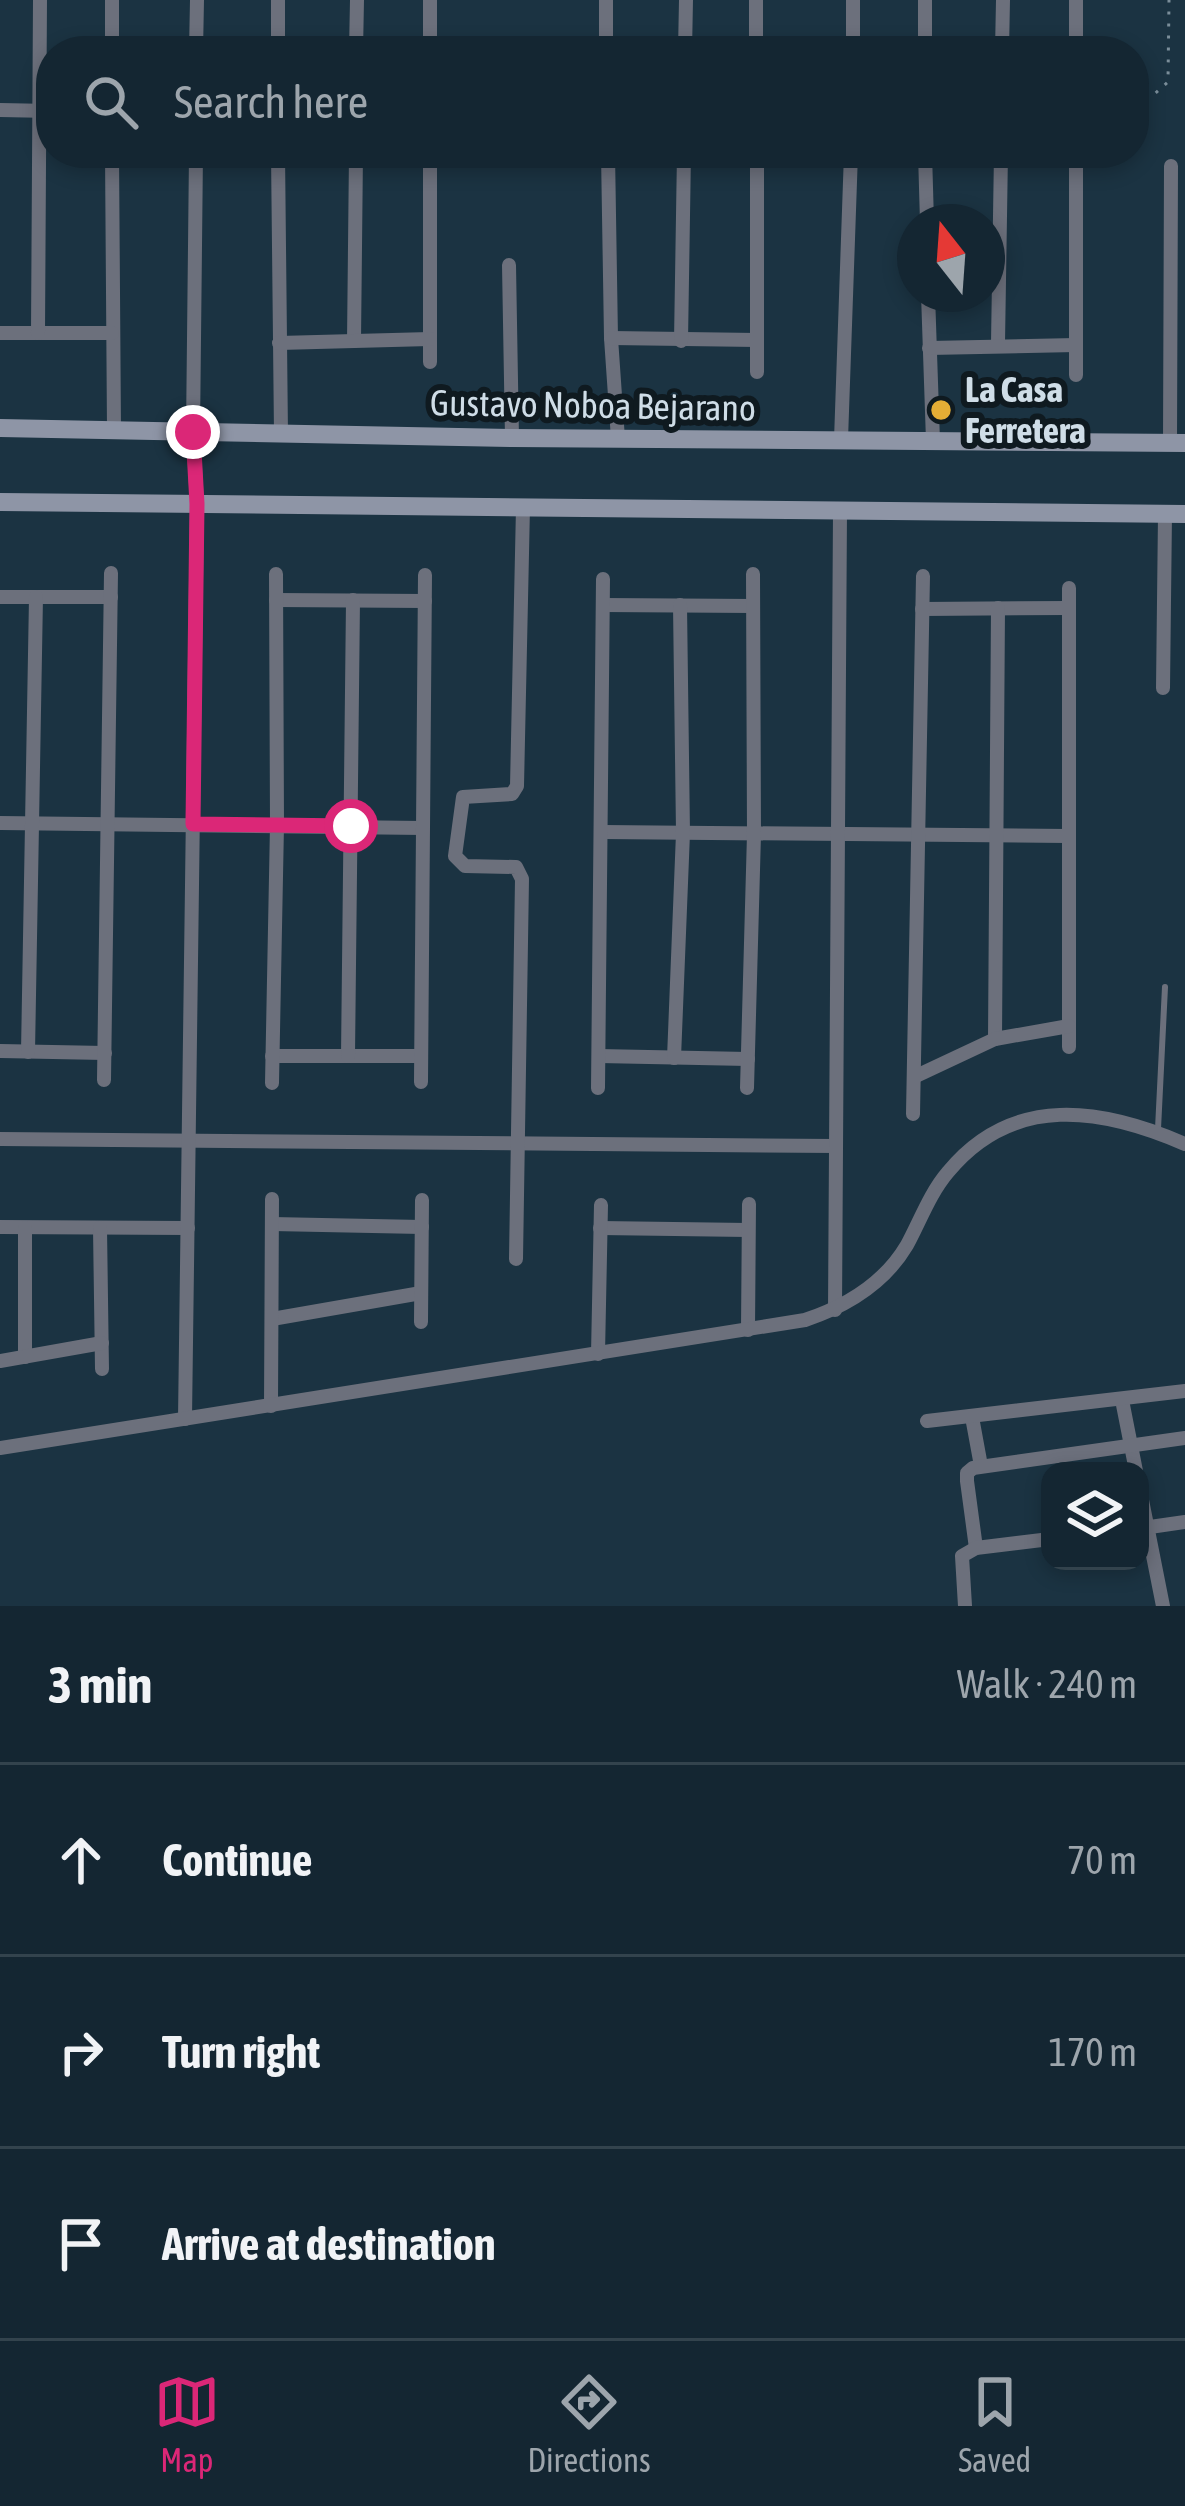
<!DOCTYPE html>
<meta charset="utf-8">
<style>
body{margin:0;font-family:"Asap Condensed",sans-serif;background:#1d2e3a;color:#f1f3f6}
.controls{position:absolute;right:36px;bottom:36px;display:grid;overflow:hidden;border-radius:24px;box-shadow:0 6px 18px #0003}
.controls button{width:108px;height:108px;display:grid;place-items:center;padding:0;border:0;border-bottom:3px solid #33434d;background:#142632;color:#f1f3f6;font:60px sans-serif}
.compass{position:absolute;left:897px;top:204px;width:108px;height:108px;border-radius:50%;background:#142632;box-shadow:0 6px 18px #0003;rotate:343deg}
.stop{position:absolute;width:36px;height:36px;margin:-27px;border:9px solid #db2777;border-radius:50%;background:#fff}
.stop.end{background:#db2777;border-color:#fff;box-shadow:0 3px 12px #0008}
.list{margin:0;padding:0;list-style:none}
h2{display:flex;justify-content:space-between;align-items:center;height:156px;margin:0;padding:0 48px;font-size:51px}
h2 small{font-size:39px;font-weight:400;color:#9da5ac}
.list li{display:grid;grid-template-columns:78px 1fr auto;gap:36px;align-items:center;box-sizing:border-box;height:192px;padding:0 48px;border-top:3px solid #33434d}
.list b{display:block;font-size:45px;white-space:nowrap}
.list em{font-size:39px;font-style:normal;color:#9da5ac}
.icon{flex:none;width:66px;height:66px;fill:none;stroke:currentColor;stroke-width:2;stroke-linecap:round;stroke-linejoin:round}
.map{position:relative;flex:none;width:1185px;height:1606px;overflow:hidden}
.search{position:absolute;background:#142632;box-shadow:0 6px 18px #0003;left:36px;right:36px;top:36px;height:132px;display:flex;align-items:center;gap:30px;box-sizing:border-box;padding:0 42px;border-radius:48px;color:#9da5ac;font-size:45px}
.sheet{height:732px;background:#142632}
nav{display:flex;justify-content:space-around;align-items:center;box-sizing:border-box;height:168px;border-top:3px solid #33434d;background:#142632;font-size:33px;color:#9da5ac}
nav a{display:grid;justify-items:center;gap:6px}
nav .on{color:#db2777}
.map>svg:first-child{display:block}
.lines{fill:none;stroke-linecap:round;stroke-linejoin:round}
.path{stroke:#7b8e9a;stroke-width:3;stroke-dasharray:3 9;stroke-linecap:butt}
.lane{stroke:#6c707c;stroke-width:6}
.street{stroke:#6c707c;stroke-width:14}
.secondary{stroke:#8e95a6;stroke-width:18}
.route{stroke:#db2777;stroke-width:15}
.poi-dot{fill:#e4ad35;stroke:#0f1a20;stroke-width:4.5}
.labels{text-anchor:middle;stroke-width:12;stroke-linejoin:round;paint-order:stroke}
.poi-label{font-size:36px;font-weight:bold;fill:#cfdde7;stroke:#0f1a20;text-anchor:start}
.street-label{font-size:36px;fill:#cfdde7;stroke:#0f1a20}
</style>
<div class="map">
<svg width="1185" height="1606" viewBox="0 0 1185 1606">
<rect width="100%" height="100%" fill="#1b3342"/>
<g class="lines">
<polyline class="path" points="1134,102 1151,97 1168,82 1169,0"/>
<polyline class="lane" points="1158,1129 1165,987"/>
<g class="street">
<polyline points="278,0 278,51"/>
<polyline points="430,0 430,51"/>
<polyline points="606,0 606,51"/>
<polyline points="756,0 756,51"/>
<polyline points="925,0 925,51"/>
<polyline points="112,51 112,0"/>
<polyline points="196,51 197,0"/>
<polyline points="356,51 357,0"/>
<polyline points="685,51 686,0"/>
<polyline points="853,51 853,0"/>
<polyline points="1002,51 1003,0"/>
<polyline points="1076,51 1076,0"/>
<polyline points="0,110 51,111"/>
<polyline points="112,153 114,430"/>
<polyline points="278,153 281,434"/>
<polyline points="430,153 430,362"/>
<polyline points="608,153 611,338 618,439"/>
<polyline points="925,153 927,222"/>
<polyline points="509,265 512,438"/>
<polyline points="928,294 933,441"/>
<polyline points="0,333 112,333"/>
<polyline points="38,333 40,0"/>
<polyline points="611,338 757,340"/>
<polyline points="354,341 356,153"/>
<polyline points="681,341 684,153"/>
<polyline points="279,343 430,339"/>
<polyline points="998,343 1001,153"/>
<polyline points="929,348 1076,345"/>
<polyline points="757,372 757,153"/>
<polyline points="1076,375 1076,153"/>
<polyline points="841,440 851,153"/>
<polyline points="1170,442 1171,166"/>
<polyline points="0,597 111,597"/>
<polyline points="276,600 425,601"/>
<polyline points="603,605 753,606"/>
<polyline points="922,609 1069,608"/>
<polyline points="1163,688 1165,514"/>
<polyline points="0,823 423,828"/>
<polyline points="603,832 1067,836"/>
<polyline points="995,1039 998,608"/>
<polyline points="1069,1047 1069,588"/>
<polyline points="0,1051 105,1053"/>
<polyline points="28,1052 36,597"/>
<polyline points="272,1056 421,1056"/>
<polyline points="348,1056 353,600"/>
<polyline points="599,1056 748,1059"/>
<polyline points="674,1058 683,833 680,605"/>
<polyline points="914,1077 995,1039 1069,1026"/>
<polyline points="104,1080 111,573"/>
<polyline points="421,1082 425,575"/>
<polyline points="272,1083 277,825 276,574"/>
<polyline points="598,1088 603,579"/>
<polyline points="747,1088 754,834 753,574"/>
<polyline points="913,1114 923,576"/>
<polyline points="0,1139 836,1146"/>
<polyline points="272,1224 422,1227"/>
<polyline points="0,1227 188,1228"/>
<polyline points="100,1228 102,1369"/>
<polyline points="600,1228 748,1230"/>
<polyline points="516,1259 522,879 516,867 465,866 455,856 463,797 512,794 517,786 523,507"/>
<polyline points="835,1310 840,511"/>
<polyline points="272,1319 421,1293"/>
<polyline points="421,1322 422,1200"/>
<polyline points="748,1330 749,1204"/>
<polyline points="598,1354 601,1205"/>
<polyline points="25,1357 25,1228"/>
<polyline points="0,1361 102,1343"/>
<polyline points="1122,1400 1136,1471"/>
<polyline points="271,1406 272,1199"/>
<polyline points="972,1417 981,1466"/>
<polyline points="185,1419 197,504 193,432 196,153"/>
<polyline points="927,1421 1185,1391"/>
<path d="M0 1448 805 1320C847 1306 884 1284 907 1245 920 1221 930 1193 948 1172 1013 1093 1102 1108 1185 1144"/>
<polyline points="1140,1490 1163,1606"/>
<polyline points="1143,1528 1185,1522"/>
<polyline points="976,1548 967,1481 967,1473 973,1468 1185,1438"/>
<polyline points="965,1606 962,1556 976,1548 1050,1539"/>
</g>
<g class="secondary">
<polyline points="0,428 512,438 1185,443"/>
<polyline points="0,502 1185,514"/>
</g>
</g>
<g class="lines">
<polyline class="route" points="193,432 197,504 193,824 351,826"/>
</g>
<circle class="poi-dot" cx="941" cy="410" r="12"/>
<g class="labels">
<g class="poi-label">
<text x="965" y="402">La Casa<tspan x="965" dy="41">Ferretera</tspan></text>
</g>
<g class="street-label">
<text transform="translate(593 405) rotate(1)" y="13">Gustavo Noboa Bejarano</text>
</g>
</g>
</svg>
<div class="controls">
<button><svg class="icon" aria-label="layers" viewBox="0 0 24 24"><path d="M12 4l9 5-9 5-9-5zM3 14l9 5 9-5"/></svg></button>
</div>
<svg class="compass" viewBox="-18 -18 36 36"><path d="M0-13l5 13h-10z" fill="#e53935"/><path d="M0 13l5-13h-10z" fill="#9da5ac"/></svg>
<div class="stop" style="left:351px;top:826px"></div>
<div class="stop end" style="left:193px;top:432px"></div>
<div class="search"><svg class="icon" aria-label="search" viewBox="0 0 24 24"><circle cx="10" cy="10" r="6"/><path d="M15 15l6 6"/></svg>Search here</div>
</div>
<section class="sheet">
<h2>3 min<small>Walk · 240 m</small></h2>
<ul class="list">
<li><svg class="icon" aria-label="ahead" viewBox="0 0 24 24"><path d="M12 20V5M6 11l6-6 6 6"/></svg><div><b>Continue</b></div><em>70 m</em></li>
<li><svg class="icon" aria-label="right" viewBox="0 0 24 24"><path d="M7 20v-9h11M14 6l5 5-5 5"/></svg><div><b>Turn right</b></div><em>170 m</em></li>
<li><svg class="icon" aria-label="arrive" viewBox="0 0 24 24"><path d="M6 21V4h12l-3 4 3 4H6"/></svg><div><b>Arrive at destination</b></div></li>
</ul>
</section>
<nav>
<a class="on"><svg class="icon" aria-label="map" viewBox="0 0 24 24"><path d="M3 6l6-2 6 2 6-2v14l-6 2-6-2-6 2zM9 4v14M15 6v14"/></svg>Map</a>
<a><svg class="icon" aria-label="directions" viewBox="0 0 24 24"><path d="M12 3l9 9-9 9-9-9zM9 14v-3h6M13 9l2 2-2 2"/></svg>Directions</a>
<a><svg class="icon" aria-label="saved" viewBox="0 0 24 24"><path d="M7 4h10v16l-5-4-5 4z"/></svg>Saved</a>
</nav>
